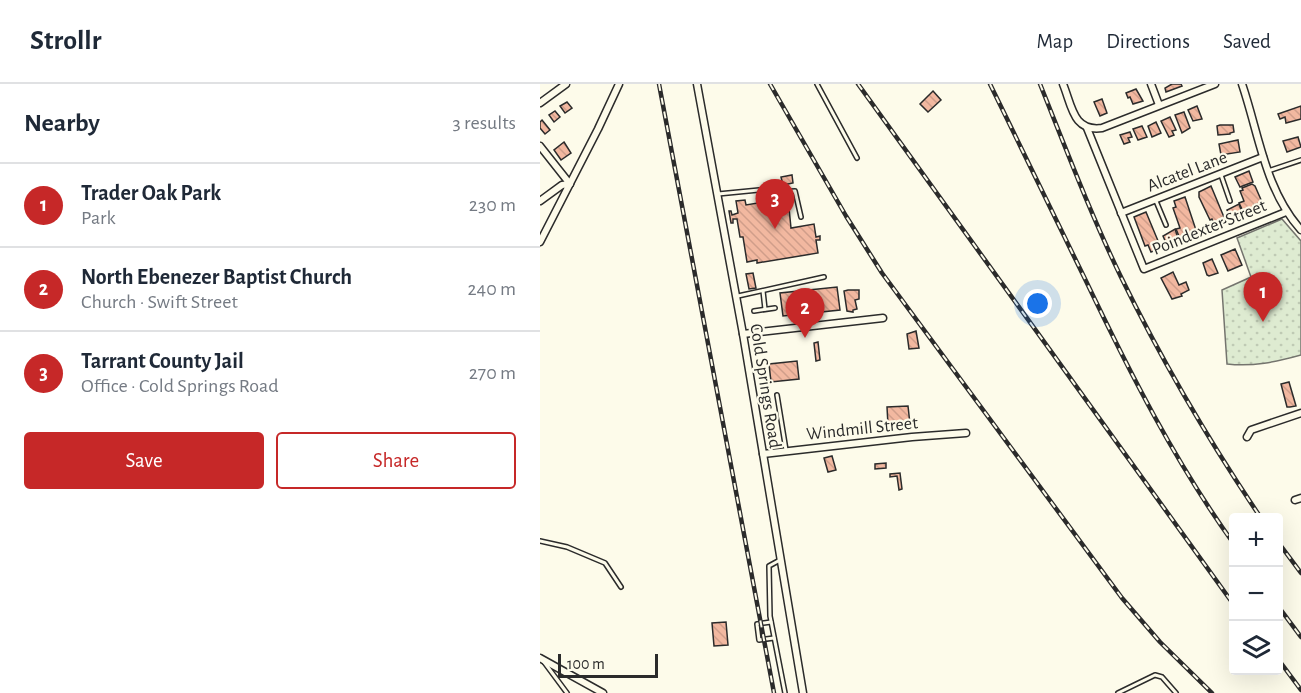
<!DOCTYPE html>
<meta charset="utf-8">
<style>
body{margin:0;font-family:"Alegreya Sans",sans-serif;background:#f2f2f3;color:#1f2937}
.controls{position:absolute;right:18px;bottom:18px;display:grid;overflow:hidden;border-radius:6px;box-shadow:0 6px 24px #0002}
.controls button{width:54px;height:54px;display:grid;place-items:center;padding:0;border:0;border-bottom:2px solid #e0e1e3;background:#fff;color:#1f2937;font:30px sans-serif}
.scale{position:absolute;left:18px;bottom:15px;width:100px;box-sizing:border-box;padding-left:6px;border:3px solid #2b2b2b;border-top:0;font-size:16px;line-height:21px;white-space:nowrap;color:#2b2b2b;-webkit-text-stroke:4px #fdfbea;paint-order:stroke}
.you{position:absolute;left:498px;top:220px;width:21px;height:21px;margin:-15px;border:4px solid #fff;border-radius:50%;background:#1a73e8;box-shadow:0 0 0 9px #1a73e833}
.badge{display:grid;place-items:center;width:39px;height:39px;border-radius:50%;background:#c62828;color:#fff;font-size:20px;font-weight:700}
.pin{position:absolute;translate:-50% -50px;filter:drop-shadow(0 2px 3px #0008)}
.pin::after{content:'';position:absolute;top:32px;width:21px;height:18px;background:inherit;clip-path:polygon(0 0,100% 0,50% 100%)}
.list{margin:0;padding:0;list-style:none}
h2{display:flex;justify-content:space-between;align-items:center;height:78px;margin:0;padding:0 24px;font-size:26px}
h2 small{font-size:20px;font-weight:400;color:#747a83}
.list li{display:grid;grid-template-columns:39px 1fr auto;gap:18px;align-items:center;box-sizing:border-box;height:84px;padding:0 24px;border-top:2px solid #e0e1e3}
.list b{display:block;font-size:22px;white-space:nowrap}
.list p{margin:0;font-size:20px;white-space:nowrap;color:#747a83}
.list em{font-size:20px;font-style:normal;color:#747a83}
.actions{display:flex;gap:12px;padding:18px 24px}
.actions a{flex:1;padding:14px 0;border:2px solid #c62828;border-radius:6px;text-align:center;font-size:21px;color:#c62828}
.actions .main{background:#c62828;color:#fff}
.icon{flex:none;width:33px;height:33px;fill:none;stroke:currentColor;stroke-width:2;stroke-linecap:round;stroke-linejoin:round}
.map{position:relative;flex:none;width:761px;height:609px;overflow:hidden}
header{display:flex;align-items:center;gap:36px;box-sizing:border-box;height:84px;padding:0 30px;background:#fff;border-bottom:2px solid #e0e1e3}
header strong{font-size:28px}
nav{display:flex;gap:33px;margin-inline-start:auto;font-size:21px}
main{display:flex}
aside{flex:1;background:#fff}
.map>svg:first-child{display:block}
.park{fill:url(#park-dots);stroke:#74746e;stroke-width:1.5}
.building{fill:url(#building-back-hatch);stroke:#2b2b2b;stroke-width:1.5}
.lines{fill:none;stroke-linecap:round;stroke-linejoin:round}
.service-casing{stroke:#2b2b2b;stroke-width:6}
.minor-casing{stroke:#2b2b2b;stroke-width:9}
.service{stroke:#fdfbea;stroke-width:3}
.minor{stroke:#fdfbea;stroke-width:6}
.rail-casing{stroke:#2b2b2b;stroke-width:4.5}
.rail{stroke:#fdfbea;stroke-width:2;stroke-dasharray:7;stroke-linecap:butt}
.labels{text-anchor:middle;stroke-width:4.5;stroke-linejoin:round;paint-order:stroke}
.street-label{font-size:18px;fill:#2b2b2b;stroke:#fdfbea}
</style>
<header>
<strong>Strollr</strong>
<nav><a>Map</a><a>Directions</a><a>Saved</a></nav>
</header>
<main>
<aside>
<h2>Nearby<small>3 results</small></h2>
<ul class="list">
<li><span class="badge">1</span><div><b>Trader Oak Park</b><p>Park</p></div><em>230 m</em></li>
<li><span class="badge">2</span><div><b>North Ebenezer Baptist Church</b><p>Church · Swift Street</p></div><em>240 m</em></li>
<li><span class="badge">3</span><div><b>Tarrant County Jail</b><p>Office · Cold Springs Road</p></div><em>270 m</em></li>
</ul>
<div class="actions"><a class="main">Save</a><a>Share</a></div>
</aside>
<div class="map">
<svg width="761" height="609" viewBox="0 0 761 609">
<defs>
<pattern id="park-dots" width="8" height="8" patternUnits="userSpaceOnUse" patternTransform="scale(1.5)"><rect width="8" height="8" fill="#deebd1"/><path d="M2 2h.1M6 6h.1" fill="none" stroke="#bfcab4" stroke-width="1.8" stroke-linecap="round"/></pattern>
<pattern id="building-back-hatch" width="6" height="6" patternUnits="userSpaceOnUse" patternTransform="scale(1.5)"><rect width="6" height="6" fill="#f2b8a0"/><path d="M-1 5l2 2M0 0l6 6M5-1l2 2" fill="none" stroke="#d09e8a"/></pattern>
</defs>
<rect width="100%" height="100%" fill="#fdfbea"/>
<path class="park" d="M742 135 761 157V271C736 278 713 283 687 280L682 206 711 193 697 154Z"/>
<g class="building">
<polygon points="632,0 641,0 642,2 626,8 625,4"/>
<polygon points="596,5 603,17 593,20 590,13 588,14 586,9"/>
<polygon points="393,7 401,16 388,28 380,20"/>
<polygon points="562,15 567,29 560,32 554,18"/>
<polygon points="27,18 32,24 25,29 20,22"/>
<polygon points="657,22 662,35 653,37 648,26"/>
<polygon points="761,22 761,35 746,39 745,33 740,35 738,30"/>
<polygon points="15,27 20,33 14,38 9,31"/>
<polygon points="644,28 650,44 642,49 635,31"/>
<polygon points="630,33 636,46 632,47 634,51 629,53 621,37"/>
<polygon points="2,36 10,46 5,50 0,44 0,38"/>
<polygon points="616,38 621,49 612,53 608,42"/>
<polygon points="680,41 693,41 694,48 690,49 690,50 678,51 677,42"/>
<polygon points="602,42 607,53 598,56 593,45"/>
<polygon points="590,48 592,53 588,54 590,58 584,60 580,51"/>
<polygon points="758,53 761,63 747,68 743,57"/>
<polygon points="698,56 700,68 681,71 679,60"/>
<polygon points="24,58 31,69 21,76 14,66"/>
<polygon points="709,87 713,98 700,103 695,93"/>
<polygon points="252,91 253,99 243,101 241,93"/>
<polygon points="712,100 715,102 722,118 714,121 716,126 705,131 699,119 704,117 700,107 703,106 702,104"/>
<polygon points="671,102 686,138 675,142 672,135 670,136 659,113 659,108"/>
<polygon points="645,113 657,149 641,157 636,145 640,144 633,124 636,123 634,117"/>
<polygon points="248,114 251,144 274,140 276,153 280,152 280,156 276,156 278,169 217,179 217,176 207,178 203,153 200,153 197,135 193,135 193,139 191,139 189,127 191,127 192,131 198,129 196,117 205,116 206,121"/>
<polygon points="699,120 703,131 692,136 687,126"/>
<polygon points="606,128 621,164 611,168 608,161 605,162 594,133"/>
<polygon points="635,145 639,157 627,161 623,152"/>
<polygon points="695,165 702,181 688,187 681,171"/>
<polygon points="672,175 678,189 669,192 667,191 663,179"/>
<polygon points="633,188 639,201 646,198 649,206 641,210 642,212 632,215 621,194"/>
<polygon points="213,189 216,204 209,205 206,190"/>
<polygon points="297,203 300,226 243,232 240,209"/>
<polygon points="308,206 319,206 319,215 315,216 317,225 313,226 313,228 307,227 304,207"/>
<polygon points="376,247 379,264 369,265 367,250"/>
<polygon points="278,258 280,276 276,277 274,259"/>
<polygon points="257,277 259,295 231,298 229,280"/>
<polygon points="749,298 756,322 750,323 747,323 741,300"/>
<polygon points="368,322 370,340 348,341 347,323"/>
<polygon points="292,372 296,386 288,388 284,374"/>
<polygon points="346,379 346,384 335,385 335,380"/>
<polygon points="360,389 362,405 359,406 357,392 350,393 350,390"/>
<polygon points="186,538 188,561 174,562 172,539"/>
</g>
<g class="lines">
<g class="service-casing">
<g id="service">
<polyline points="277,0 317,74"/>
<polyline points="728,87 761,76"/>
<polyline points="681,91 690,117"/>
<polyline points="178,110 230,105 238,108 255,107 261,133"/>
<polyline points="616,117 626,141"/>
<polyline points="223,207 225,225"/>
<polyline points="198,212 284,193"/>
<polyline points="214,227 235,224"/>
<polyline points="237,311 246,366"/>
<polyline points="0,457 27,463 65,479 81,503"/>
<polyline points="240,476 229,482 230,532 245,609"/>
<polyline points="231,538 217,540 219,556 234,554"/>
<polyline points="4,578 27,609"/>
<polyline points="578,609 615,591 622,593 636,609"/>
</g>
</g>
<g class="minor-casing">
<g id="minor">
<polyline points="157,0 203,250 263,609"/>
<path d="M523 0C532 22 533 48 562 44L675 0"/>
<polyline points="611,0 619,21"/>
<path d="M702 0C719 50 725 106 761 146"/>
<polyline points="0,19 26,0"/>
<polyline points="547,44 604,185 746,128"/>
<polyline points="0,62 30,100 22,101 0,117"/>
<polyline points="581,129 723,73"/>
<polyline points="0,158 58,45 79,0"/>
<polyline points="203,250 343,234"/>
<polyline points="707,353 711,346 761,329"/>
<polyline points="223,370 372,353 426,349"/>
<polyline points="755,416 761,414"/>
<polyline points="0,574 63,609"/>
</g>
</g>
<use href="#service" class="service"/>
<use href="#minor" class="minor"/>
<g class="rail-casing">
<g id="rail">
<polyline points="119,0 234,609"/>
<polyline points="230,0 306,132 342,189 582,514 620,558 672,609"/>
<polyline points="318,0 694,521"/>
<path d="M450 0C482 66 514 131 546 197 589 287 635 378 694 460"/>
<path d="M500 0C526 65 551 131 581 193 622 277 669 357 721 434"/>
<polyline points="738,458 761,489"/>
<polyline points="738,522 761,553"/>
<polyline points="738,575 761,606"/>
</g>
</g>
<use href="#rail" class="rail"/>
</g>
<g class="labels">
<g class="street-label">
<text transform="translate(647 87) rotate(-21)" y="6">Alcatel Lane</text>
<text transform="translate(669 143) rotate(-22)" y="6">Poindexter Street</text>
<text transform="translate(226 302) rotate(81)" y="6">Cold Springs Road</text>
<text transform="translate(322 344) rotate(-6)" y="6">Windmill Street</text>
</g>
</g>
</svg>
<div class="controls">
<button>+</button>
<button>−</button>
<button><svg class="icon" aria-label="layers" viewBox="0 0 24 24"><path d="M12 4l9 5-9 5-9-5zM3 14l9 5 9-5"/></svg></button>
</div>
<div class="scale">100 m</div>
<div class="you"></div>
<div class="pin badge" style="left:723px;top:238px">1</div>
<div class="pin badge" style="left:265px;top:254px">2</div>
<div class="pin badge" style="left:235px;top:145px">3</div>
</div>
</main>
